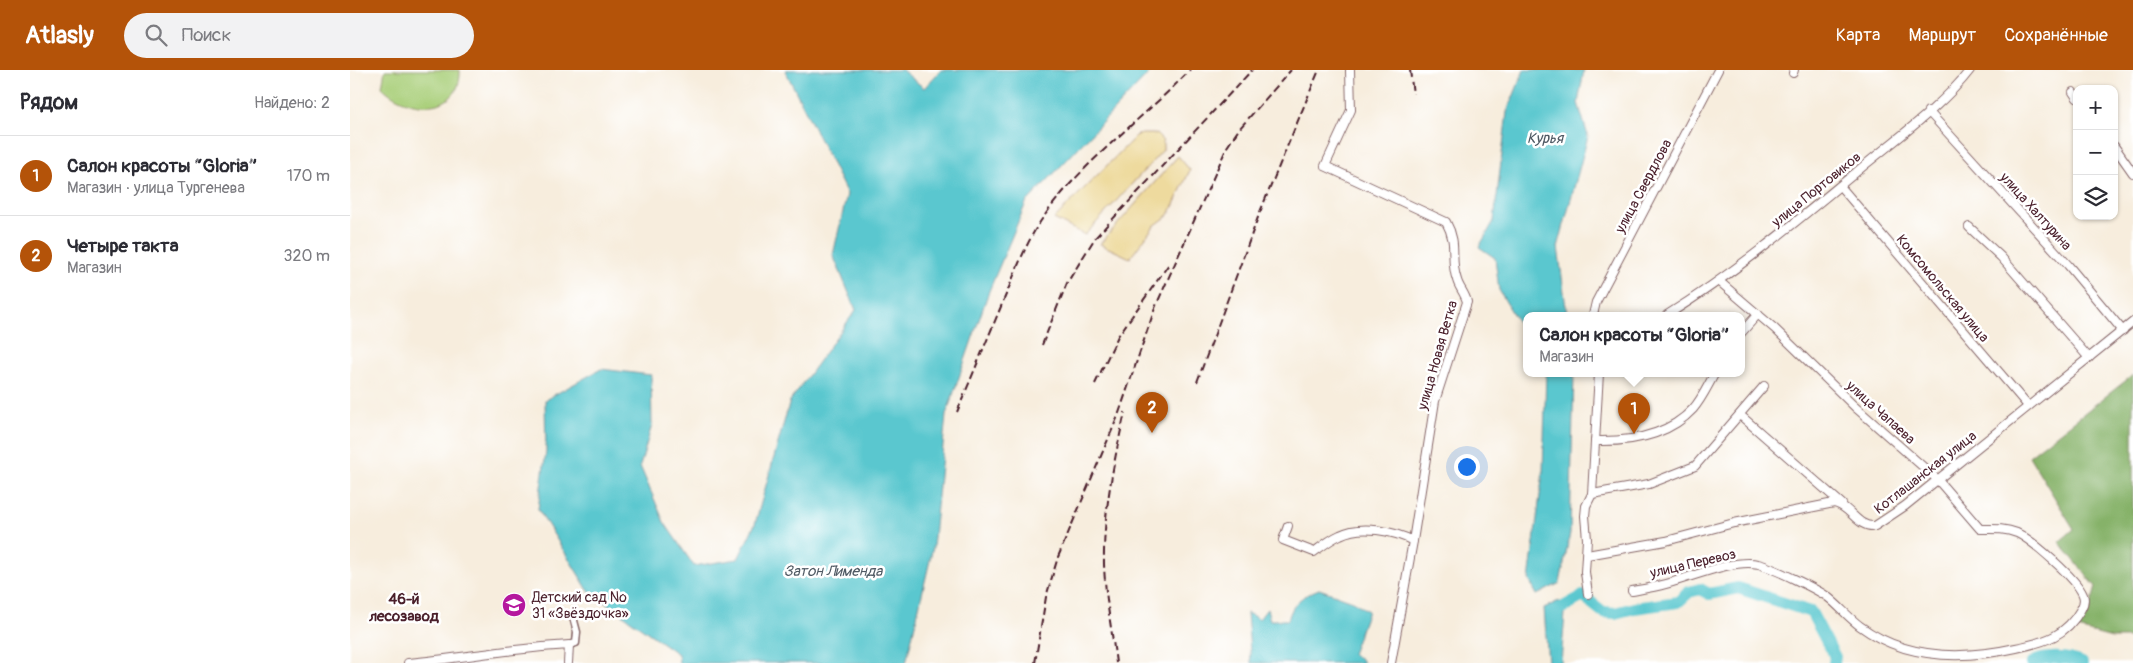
<!DOCTYPE html>
<html lang="ru">
<meta charset="utf-8">
<style>
body{margin:0;font-family:Pangolin,sans-serif;background:#f2f2f3;color:#2b2b33}
.controls{position:absolute;right:15px;top:15px;display:grid;overflow:hidden;border-radius:10px;box-shadow:0 1px 4px #0004}
.controls button{width:45px;height:45px;display:grid;place-items:center;padding:0;border:0;border-bottom:1px solid #e1e1e2;background:#fff;color:#2b2b33;font:25px sans-serif}
.you{position:absolute;left:1116px;top:396px;width:18px;height:18px;margin:-12px;border:4px solid #fff;border-radius:50%;background:#1a73e8;box-shadow:0 0 0 8px #1a73e833}
.badge{display:grid;place-items:center;width:32px;height:32px;border-radius:50%;background:#b45309;color:#fff;font-size:16px;font-weight:700}
.pin{position:absolute;translate:-50% -41px;filter:drop-shadow(0 1px 2px #0008)}
.pin::after{content:'';position:absolute;top:26px;width:18px;height:15px;background:inherit;clip-path:polygon(0 0,100% 0,50% 100%)}
.popup{position:absolute;left:1173px;top:242px;width:222px;height:65px;box-sizing:border-box;display:grid;place-content:center;border-radius:10px;background:#fff;filter:drop-shadow(0 1px 4px #0005);font-size:16px;white-space:nowrap;color:#7c7c81}
.popup b{font-size:19px;color:#2b2b33}
.popup::after{content:'';position:absolute;left:50%;top:100%;margin-left:-10px;border:10px solid transparent;border-top-color:#fff}
.list{margin:0;padding:0;list-style:none}
h2{display:flex;justify-content:space-between;align-items:center;height:65px;margin:0;padding:0 20px;font-size:21px}
h2 small{font-size:16px;font-weight:400;color:#7c7c81}
.list li{display:grid;grid-template-columns:32px 1fr auto;gap:15px;align-items:center;box-sizing:border-box;height:80px;padding:0 20px;border-top:1px solid #e1e1e2}
.list b{display:block;font-size:19px;white-space:nowrap}
.list p{margin:0;font-size:16px;white-space:nowrap;color:#7c7c81}
.list em{font-size:16px;font-style:normal;color:#7c7c81}
.icon{flex:none;width:28px;height:28px;fill:none;stroke:currentColor;stroke-width:2;stroke-linecap:round;stroke-linejoin:round}
.map{position:relative;flex:none;width:1783px;height:593px;overflow:hidden}
header{display:flex;align-items:center;gap:30px;box-sizing:border-box;height:70px;padding:0 25px;background:#b45309;color:#fff}
header strong{font-size:24px}
nav{display:flex;gap:28px;margin-inline-start:auto;font-size:18px}
.search{width:350px;height:45px;background:#f2f2f3;display:flex;align-items:center;gap:12px;box-sizing:border-box;padding:0 18px;border-radius:28px;color:#7c7c81;font-size:19px}
main{display:flex}
aside{flex:1;background:#fff}
.map>svg:first-child{display:block}
.green{fill:#a9cf79;stroke:#7a7752}
.forest{fill:#86b269;stroke:#68684a}
.sand{fill:#eeda9e;stroke:#9c7c64}
.water{fill:#5ac7cf;stroke:#52737d}
.lines{fill:none;stroke-linecap:round;stroke-linejoin:round}
.river{stroke:#5ac7cf;stroke-width:12}
.pedestrian-casing{stroke:#876769;stroke-width:9}
.minor-casing{stroke:#876769;stroke-width:10}
.pedestrian{stroke:#fff;stroke-width:6}
.minor{stroke:#fff;stroke-width:8}
.rail{stroke:#4a1f2b;stroke-width:2;stroke-dasharray:8 4;stroke-linecap:butt}
.labels{text-anchor:middle;stroke-width:5;stroke-linejoin:round;paint-order:stroke}
.street-label{font-size:14px;fill:#4a1f2b;stroke:#fff}
.poi-label{font-size:14px;fill:#4a1f2b;stroke:#fff;text-anchor:start}
.water-label{font-size:15px;font-style:italic;fill:#505a64;stroke:#fff}
.neighbourhood-label{font-size:15px;font-weight:bold;fill:#4a1f2b;stroke:#fff}
</style>
<header>
<strong>Atlasly</strong>
<div class="search"><svg class="icon" aria-label="search" viewBox="0 0 24 24"><circle cx="10" cy="10" r="6"/><path d="M15 15l6 6"/></svg>Поиск</div>
<nav><a>Карта</a><a>Маршрут</a><a>Сохранённые</a></nav>
</header>
<main>
<aside>
<h2>Рядом<small>Найдено: 2</small></h2>
<ul class="list">
<li><span class="badge">1</span><div><b>Салон красоты “Gloria”</b><p>Магазин · улица Тургенева</p></div><em>170 m</em></li>
<li><span class="badge">2</span><div><b>Четыре такта</b><p>Магазин</p></div><em>320 m</em></li>
</ul>
</aside>
<div class="map">
<svg width="1783" height="593" viewBox="0 0 1783 593">
<rect width="100%" height="100%" fill="#fff"/>
<filter id="ink" filterUnits="userSpaceOnUse"><feTurbulence type="fractalNoise" baseFrequency=".02" numOctaves="2"/><feDisplacementMap in="SourceGraphic" scale="10" xChannelSelector="R" yChannelSelector="G"/><feConvolveMatrix kernelMatrix="1 2 1 2 8 2 1 2 1" color-interpolation-filters="sRGB"/></filter>
<filter id="wash" filterUnits="userSpaceOnUse"><feTurbulence type="fractalNoise" baseFrequency=".0096" numOctaves="4" result="noise"/><feDisplacementMap in="SourceGraphic" scale="20" xChannelSelector="R" yChannelSelector="G"/><feGaussianBlur stdDeviation="1.12" result="paint"/><feColorMatrix in="noise" values="0 0 0 0 0 0 0 0 0 0 0 0 0 0 0 0 0 1.4 0 .05"/><feComposite in="paint" operator="in"/></filter>
<g filter="url(#wash)">
<rect width="100%" height="100%" fill="#f7eddd"/>
<path class="green" d="M35 0H110C112 46 56 42 32 17Z"/>
<polygon class="forest" points="1783,305 1783,568 1762,568 1724,558 1740,538 1746,517 1709,472 1724,459 1679,386"/>
<g class="sand">
<polygon points="788,64 806,64 813,71 813,80 735,165 704,149"/>
<polygon points="828,86 840,100 819,145 804,156 780,188 750,174"/>
</g>
<g class="water">
<polygon points="435,0 552,0 574,18 591,0 802,0 676,133 639,221 596,345 583,477 556,593 329,593 328,584 238,520 188,439 196,381 195,330 251,299 301,305 302,355 290,396 314,452 344,496 388,489 405,454 440,331 506,240 483,185 497,124"/>
<polygon points="1174,0 1234,0 1228,33 1238,66 1208,177 1217,245 1176,245 1176,266 1149,220 1145,188 1129,177 1144,151 1157,42"/>
<polygon points="1196,303 1224,303 1220,463 1210,513 1187,525 1179,510 1193,402"/>
<path d="M969 519 1003 531 1018 541 1002 584 1011 589 1013 593H901L897 543 909 549 917 539 920 550H938C943 532 952 526 969 519Z"/>
<polygon points="1209,531 1215,543 1211,593 1198,593 1194,538"/>
</g>
<g class="lines">
<g class="river">
<polyline points="1207,552 1208,540 1233,526 1253,542 1265,543 1284,538 1328,532 1339,522 1350,519 1359,524 1388,518 1461,542 1485,587 1484,593"/>
<path d="M1682 593C1695 585 1719 587 1732 593"/>
</g>
</g>
</g>
<g filter="url(#ink)">
<g class="lines">
<g class="pedestrian-casing">
<polyline id="pedestrian" points="219,575 226,573 227,562 223,547"/>
</g>
<g class="minor-casing">
<g id="minor">
<path d="M1000 0 1001 40 975 96 1096 152C1109 175 1099 188 1107 210 1109 218 1115 223 1117 232L1085 331 1063 471"/>
<polyline points="1443,3 1444,0"/>
<polyline points="1723,22 1727,28"/>
<polyline points="1578,41 1718,195 1773,261"/>
<polyline points="1764,76 1783,103"/>
<polyline points="1490,116 1678,336"/>
<polyline points="1619,157 1651,187 1739,288"/>
<polyline points="1243,245 1246,232 1368,0"/>
<path d="M1317 245C1388 201 1452 147 1516 94 1550 66 1594 34 1620 0"/>
<polyline points="1392,262 1408,244"/>
<polyline points="1390,345 1492,434"/>
<path d="M1245 371C1280 372 1318 366 1343 339 1352 329 1358 315 1365 303"/>
<polyline points="1242,424 1299,414 1345,396 1414,316"/>
<path d="M938 456 933 470 964 482C972 476 981 469 990 465 1011 454 1044 461 1063 471L1041 593"/>
<path d="M1237 485 1316 471 1384 453 1484 433C1501 436 1507 458 1525 456L1555 436 1783 252"/>
<path d="M1282 521C1293 519 1305 517 1316 514 1339 508 1385 488 1408 494 1421 497 1469 520 1479 528 1490 537 1499 548 1510 556 1556 590 1612 590 1666 578 1695 572 1716 566 1731 539 1734 534 1735 530 1733 525 1727 509 1682 470 1667 463 1654 458 1643 459 1630 459L1587 409 1505 337 1425 259 1370 212"/>
<polyline points="1238,524 1235,502 1237,469 1235,446 1236,436 1242,424 1249,303"/>
<path d="M58 593C112 588 165 578 219 575L218 593"/>
</g>
</g>
<use href="#pedestrian" class="pedestrian"/>
<use href="#minor" class="minor"/>
<g class="rail">
<polyline points="1060,0 1063,24"/>
<polyline points="692,275 717,213 745,168 902,0"/>
<polyline points="847,312 910,142 969,0"/>
<polyline points="745,314 768,266 819,194"/>
<path d="M607 342C623 304 639 265 655 227 667 199 677 169 695 145 735 89 793 49 840 0"/>
<polyline points="685,593 696,527 708,487 768,346 805,238 877,77 889,59 941,0"/>
<path d="M766 593C762 560 755 527 754 494 753 443 764 391 775 342"/>
</g>
</g>
</g>
<defs>
<g id="school-disc" transform="scale(1.25)"><circle r="9.5" fill="#b5179e" stroke="#fff"/><path d="M0-5L7-2L0 1L-7-2ZM-4 1L0 2.5L4 1V4Q0 6-4 4Z" fill="#fff"/></g>
</defs>
<g fill-rule="evenodd">
<use href="#school-disc" x="164" y="535"/>
</g>
<g class="labels">
<g class="street-label">
<text transform="translate(1293 116) rotate(-62)" y="5">улица Свердлова</text>
<text transform="translate(1466 119) rotate(-39)" y="5">улица Портовиков</text>
<text transform="translate(1686 141) rotate(48)" y="5">улица Халтурина</text>
<text transform="translate(1593 218) rotate(50)" y="5">Комсомольская улица</text>
<text transform="translate(1087 285) rotate(-74)" y="5">улица Новая Ветка</text>
<text transform="translate(1531 342) rotate(42)" y="5">улица Чапаева</text>
<text transform="translate(1575 402) rotate(-38)" y="5">Котлашанская улица</text>
<text transform="translate(1343 493) rotate(-13)" y="5">улица Перевоз</text>
</g>
<g class="poi-label">
<text x="182" y="532">Детский сад №<tspan x="182" dy="16">31 «Звёздочка»</tspan></text>
</g>
<g class="water-label">
<text x="1195" y="73">Курья</text>
<text x="483" y="506">Затон Лименда</text>
</g>
<g class="neighbourhood-label">
<text x="54" y="534">46-й<tspan x="54" dy="17">лесозавод</tspan></text>
</g>
</g>
</svg>
<div class="controls">
<button>+</button>
<button>−</button>
<button><svg class="icon" aria-label="layers" viewBox="0 0 24 24"><path d="M12 4l9 5-9 5-9-5zM3 14l9 5 9-5"/></svg></button>
</div>
<div class="you"></div>
<div class="pin badge" style="left:1284px;top:364px">1</div>
<div class="popup"><b>Салон красоты “Gloria”</b>Магазин</div>
<div class="pin badge" style="left:802px;top:363px">2</div>
</div>
</main>
